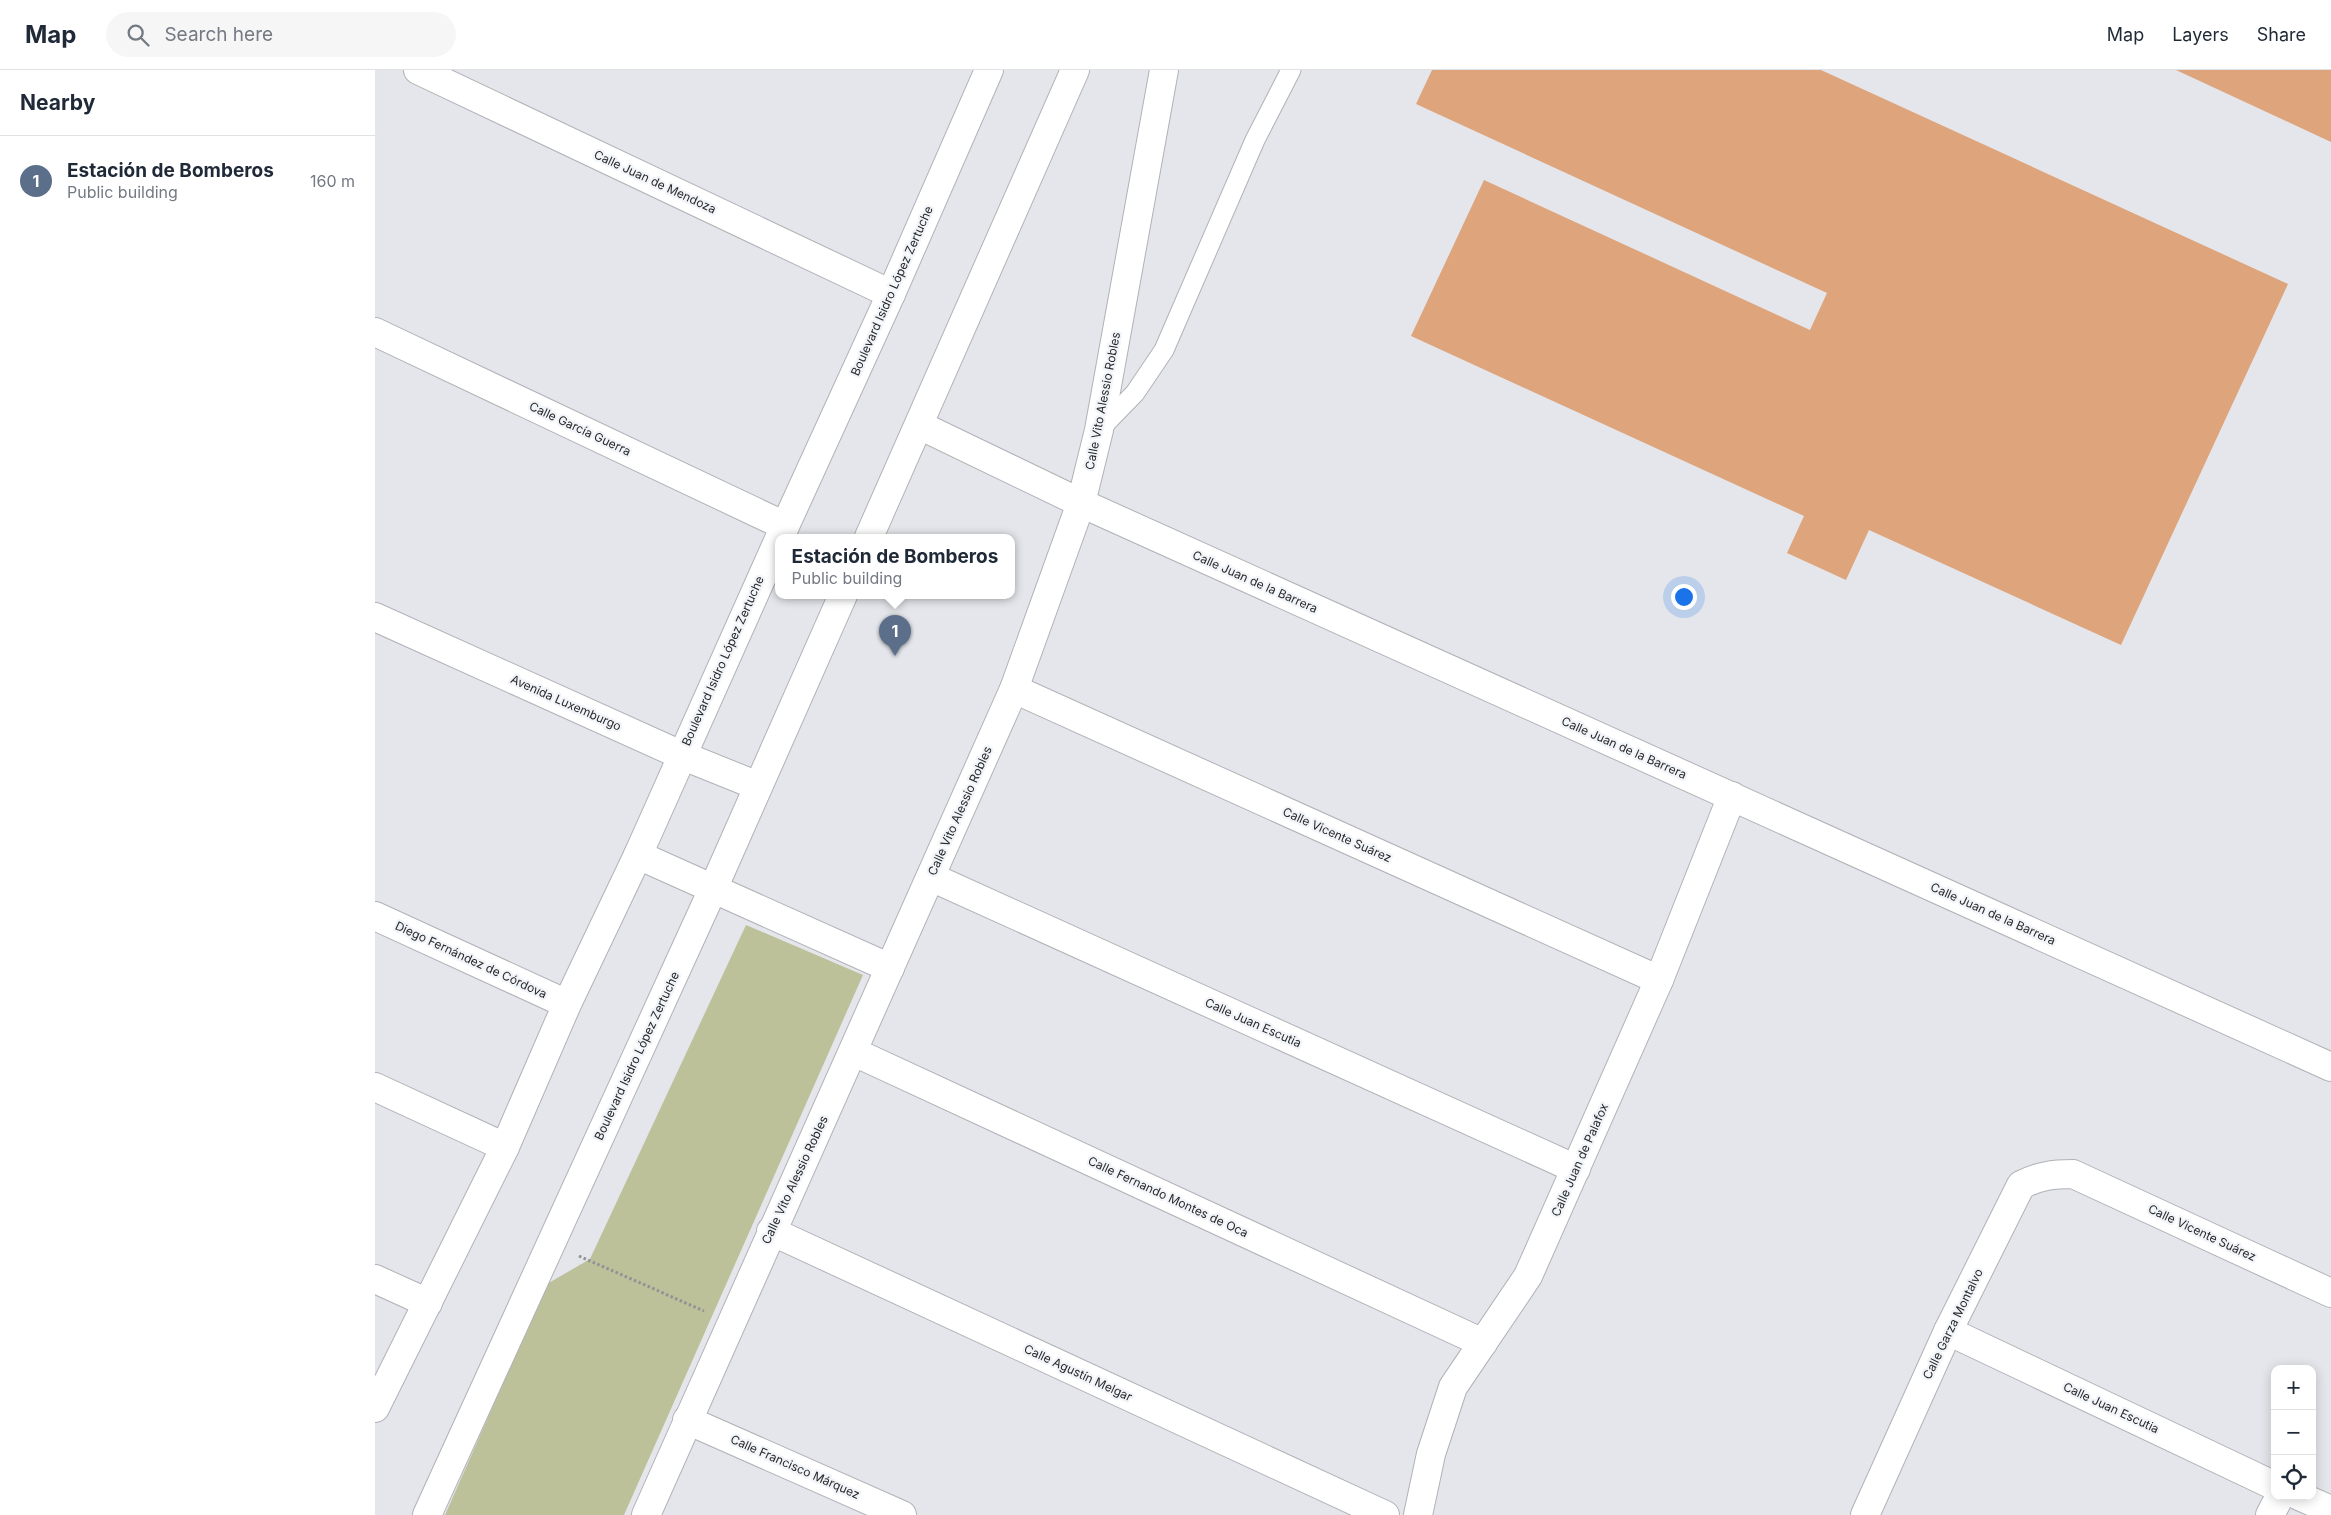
<!DOCTYPE html>
<meta charset="utf-8">
<style>
body{margin:0;font-family:Inter,sans-serif;background:#f6f6f7;color:#1f2937}
.controls{position:absolute;right:15px;bottom:15px;display:grid;overflow:hidden;border-radius:10px;box-shadow:0 2px 12px #0003}
.controls button{width:45px;height:45px;display:grid;place-items:center;padding:0;border:0;border-bottom:1px solid #e0e1e3;background:#fff;color:#1f2937;font:25px sans-serif}
.you{position:absolute;left:1308px;top:526px;width:18px;height:18px;margin:-12px;border:4px solid #fff;border-radius:50%;background:#1a73e8;box-shadow:0 0 0 8px #1a73e833}
.badge{display:grid;place-items:center;width:32px;height:32px;border-radius:50%;background:#428990;color:#fff;font-size:16px;font-weight:700}
.pin{position:absolute;translate:-50% -41px;filter:drop-shadow(0 1px 2px #0008)}
.pin::after{content:'';position:absolute;top:26px;width:18px;height:15px;background:inherit;clip-path:polygon(0 0,100% 0,50% 100%)}
.popup{position:absolute;left:400px;top:464px;width:240px;height:65px;box-sizing:border-box;display:grid;place-content:center;border-radius:10px;background:#fff;filter:drop-shadow(0 1px 4px #0005);font-size:16px;white-space:nowrap;color:#747a83}
.popup b{font-size:19px;color:#1f2937}
.popup::after{content:'';position:absolute;left:50%;top:100%;margin-left:-10px;border:10px solid transparent;border-top-color:#fff}
.list{margin:0;padding:0;list-style:none}
h2{display:flex;justify-content:space-between;align-items:center;height:65px;margin:0;padding:0 20px;font-size:21px}
h2 small{font-size:16px;font-weight:400;color:#747a83}
.list li{display:grid;grid-template-columns:32px 1fr auto;gap:15px;align-items:center;box-sizing:border-box;height:90px;padding:0 20px;border-top:1px solid #e0e1e3}
.list b{display:block;font-size:19px;white-space:nowrap}
.list p{margin:0;font-size:16px;white-space:nowrap;color:#747a83}
.list em{font-size:16px;font-style:normal;color:#747a83}
.icon{flex:none;width:28px;height:28px;fill:none;stroke:currentColor;stroke-width:2;stroke-linecap:round;stroke-linejoin:round}
.map{position:relative;flex:none;width:1956px;height:1445px;overflow:hidden}
header{display:flex;align-items:center;gap:30px;box-sizing:border-box;height:70px;padding:0 25px;background:#fff;border-bottom:1px solid #e0e1e3}
header strong{font-size:24px}
nav{display:flex;gap:28px;margin-inline-start:auto;font-size:18px}
.search{width:350px;height:45px;background:#f6f6f7;display:flex;align-items:center;gap:12px;box-sizing:border-box;padding:0 18px;border-radius:28px;color:#747a83;font-size:19px}
main{display:flex}
aside{flex:1;background:#fff}
.map>svg:first-child{display:block}
.green{fill:#bcc199}
.building{fill:#dea47b}
.lines{fill:none;stroke-linecap:round;stroke-linejoin:round}
.service-casing{stroke:#b0b2b7;stroke-width:21}
.minor-casing{stroke:#b0b2b7;stroke-width:30}
.secondary-casing{stroke:#b0b2b7;stroke-width:30}
.path{stroke:#919296;stroke-width:3;stroke-dasharray:2.5 2.5;stroke-linecap:butt}
.service{stroke:#fff;stroke-width:19}
.minor{stroke:#fff;stroke-width:28}
.secondary{stroke:#fff;stroke-width:28}
.labels{text-anchor:middle;stroke-width:4.5;stroke-linejoin:round;paint-order:stroke}
.street-label{font-size:12px;fill:#272829;stroke:#f1f4f8}
</style>
<header>
<strong>Map</strong>
<div class="search"><svg class="icon" aria-label="search" viewBox="0 0 24 24"><circle cx="10" cy="10" r="6"/><path d="M15 15l6 6"/></svg>Search here</div>
<nav><a>Map</a><a>Layers</a><a>Share</a></nav>
</header>
<main>
<aside>
<h2>Nearby<small></small></h2>
<ul class="list">
<li><span class="badge" style="background:#5c6f8a">1</span><div><b>Estación de Bomberos</b><p>Public building</p></div><em>160 m</em></li>
</ul>
</aside>
<div class="map">
<svg width="1956" height="1445" viewBox="0 0 1956 1445">
<rect width="100%" height="100%" fill="#e4e6eb"/>
<polygon class="green" points="371,855 488,905 249,1445 70,1445 172,1214 215,1189"/>
<g class="building">
<polygon points="1057,0 1446,0 1913,214 1746,575 1494,460 1471,510 1412,483 1429,446 1036,266 1109,110 1435,260 1452,223 1041,34"/>
<polygon points="1801,0 1956,0 1956,72"/>
</g>
<g class="lines">
<g class="service-casing">
<polyline id="service" points="724,360 760,323 789,280 880,70 916,0"/>
</g>
<g class="minor-casing">
<g id="minor">
<polyline points="43,0 516,224"/>
<polyline points="0,262 410,456"/>
<polyline points="544,355 706,433 1956,997"/>
<polyline points="0,547 306,685 383,716"/>
<polyline points="639,619 1284,910"/>
<polyline points="263,785 515,898"/>
<polyline points="556,807 1201,1099"/>
<polyline points="0,846 192,934"/>
<polyline points="479,982 1108,1273"/>
<polyline points="0,1017 130,1077"/>
<polyline points="396,1161 1010,1445"/>
<polyline points="0,1209 53,1233"/>
<polyline points="1573,1261 1900,1416"/>
<polyline points="312,1350 527,1445"/>
<polyline points="1924,1426 1956,1440"/>
<polyline points="271,1445 639,619 706,433 724,360 789,0"/>
<polyline points="1043,1445 1056,1384 1078,1317 1153,1206 1284,910 1357,726"/>
<path d="M1490 1445 1573 1261 1646 1115C1664 1106 1678 1104 1698 1104L1956 1223"/>
<polyline points="1895,1445 1905,1426"/>
</g>
</g>
<g class="secondary-casing">
<g id="secondary">
<polyline points="405,467 516,224 614,0"/>
<polyline points="494,467 700,0"/>
<polyline points="0,1338 130,1077 192,934 263,785 404,469"/>
<polyline points="52,1445 338,819 468,525"/>
</g>
</g>
<polyline class="path" points="204,1186 329,1241"/>
<use href="#service" class="service"/>
<use href="#minor" class="minor"/>
<use href="#secondary" class="secondary"/>
</g>
<g class="labels">
<g class="street-label">
<text transform="translate(280 112) rotate(25)" y="4">Calle Juan de Mendoza</text>
<text transform="translate(517 221) rotate(-66)" y="4">Boulevard Isidro López Zertuche</text>
<text transform="translate(728 331) rotate(-79)" y="4">Calle Vito Alessio Robles</text>
<text transform="translate(205 359) rotate(25)" y="4">Calle García Guerra</text>
<text transform="translate(880 512) rotate(24)" y="4">Calle Juan de la Barrera</text>
<text transform="translate(348 591) rotate(-66)" y="4">Boulevard Isidro López Zertuche</text>
<text transform="translate(191 633) rotate(24)" y="4">Avenida Luxemburgo</text>
<text transform="translate(1249 678) rotate(24)" y="4">Calle Juan de la Barrera</text>
<text transform="translate(585 741) rotate(-66)" y="4">Calle Vito Alessio Robles</text>
<text transform="translate(962 765) rotate(24)" y="4">Calle Vicente Suárez</text>
<text transform="translate(1618 844) rotate(24)" y="4">Calle Juan de la Barrera</text>
<text transform="translate(96 890) rotate(25)" y="4">Diego Fernández de Córdova</text>
<text transform="translate(878 953) rotate(24)" y="4">Calle Juan Escutia</text>
<text transform="translate(262 986) rotate(-65)" y="4">Boulevard Isidro López Zertuche</text>
<text transform="translate(1205 1090) rotate(-66)" y="4">Calle Juan de Palafox</text>
<text transform="translate(420 1110) rotate(-65)" y="4">Calle Vito Alessio Robles</text>
<text transform="translate(793 1127) rotate(25)" y="4">Calle Fernando Montes de Oca</text>
<text transform="translate(1827 1163) rotate(25)" y="4">Calle Vicente Suárez</text>
<text transform="translate(1578 1254) rotate(-64)" y="4">Calle Garza Montalvo</text>
<text transform="translate(703 1303) rotate(25)" y="4">Calle Agustín Melgar</text>
<text transform="translate(1736 1338) rotate(25)" y="4">Calle Juan Escutia</text>
<text transform="translate(420 1397) rotate(24)" y="4">Calle Francisco Márquez</text>
</g>
</g>
</svg>
<div class="controls">
<button>+</button>
<button>−</button>
<button><svg class="icon" aria-label="locate" viewBox="0 0 24 24"><circle cx="12" cy="12" r="6"/><path d="M12 2v4M12 18v4M2 12h4M18 12h4"/></svg></button>
</div>
<div class="you"></div>
<div class="pin badge" style="left:520px;top:586px;background:#5c6f8a">1</div>
<div class="popup"><b>Estación de Bomberos</b>Public building</div>
</div>
</main>
